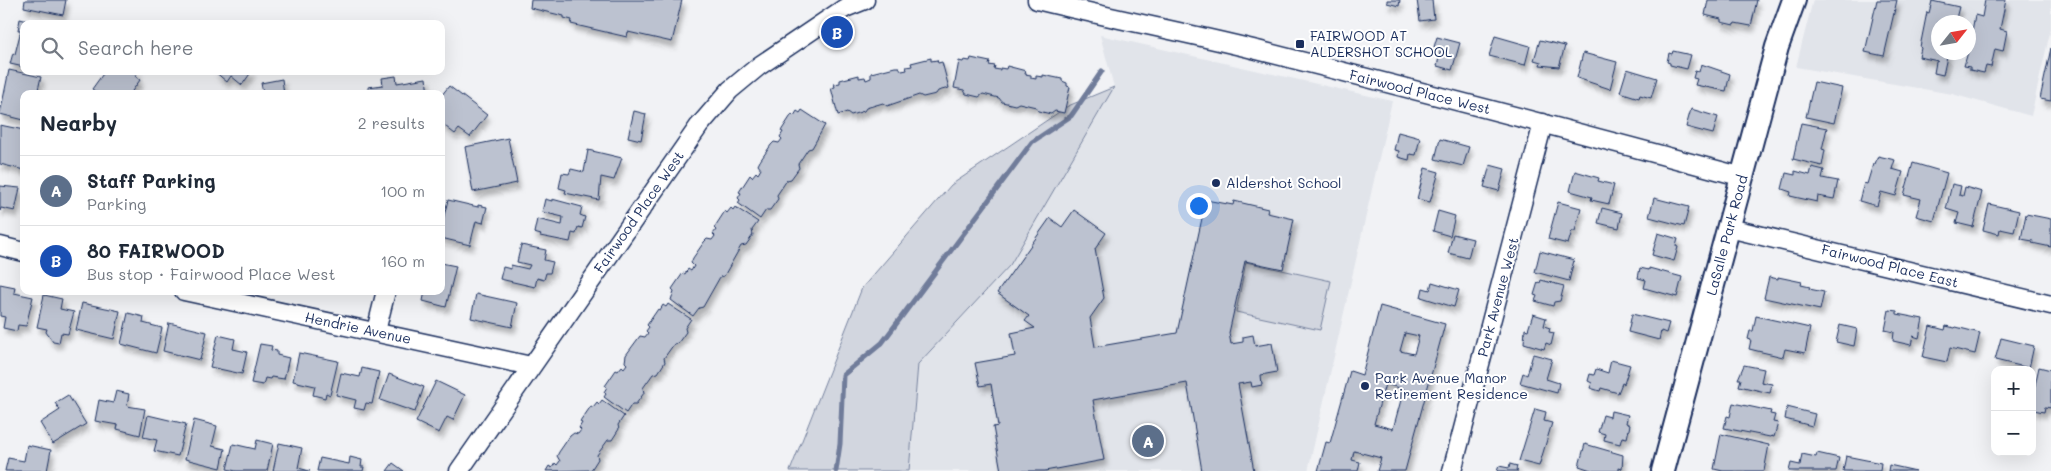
<!DOCTYPE html>
<meta charset="utf-8">
<style>
body{margin:0;font-family:Mali,sans-serif;background:#f6f6f7;color:#1f2937}
.controls{position:absolute;right:15px;bottom:15px;display:grid;overflow:hidden;border-radius:10px;box-shadow:0 5px 20px #0002}
.controls button{width:45px;height:45px;display:grid;place-items:center;padding:0;border:0;border-bottom:1px solid #e0e1e3;background:#fff;color:#1f2937;font:25px sans-serif}
.compass{position:absolute;left:1931px;top:15px;width:45px;height:45px;border-radius:50%;background:#fff;box-shadow:0 5px 20px #0002;rotate:59deg}
.you{position:absolute;left:1198px;top:205px;width:18px;height:18px;margin:-12px;border:4px solid #fff;border-radius:50%;background:#1a73e8;box-shadow:0 0 0 8px #1a73e833}
.badge{display:grid;place-items:center;width:32px;height:32px;border-radius:50%;background:#d93025;color:#fff;font-size:16px;font-weight:700}
.pin{position:absolute;translate:-50% -50%;border:2px solid #fff;box-shadow:0 1px 5px #0006}
.list{margin:0;padding:0;list-style:none}
h2{display:flex;justify-content:space-between;align-items:center;height:65px;margin:0;padding:0 20px;font-size:21px}
h2 small{font-size:16px;font-weight:400;color:#747a83}
.list li{display:grid;grid-template-columns:32px 1fr auto;gap:15px;align-items:center;box-sizing:border-box;height:70px;padding:0 20px;border-top:1px solid #e0e1e3}
.list b{display:block;font-size:19px;white-space:nowrap}
.list p{margin:0;font-size:16px;white-space:nowrap;color:#747a83}
.list em{font-size:16px;font-style:normal;color:#747a83}
.icon{flex:none;width:28px;height:28px;fill:none;stroke:currentColor;stroke-width:2;stroke-linecap:round;stroke-linejoin:round}
.map{position:relative;flex:none;width:2051px;height:471px;overflow:hidden}
.search{position:absolute;background:#fff;box-shadow:0 5px 20px #0002;left:20px;top:20px;width:425px;height:55px;display:flex;align-items:center;gap:12px;box-sizing:border-box;padding:0 18px;border-radius:10px;color:#747a83;font-size:19px}
.panel{position:absolute;background:#fff;box-shadow:0 5px 20px #0002;left:20px;top:90px;width:425px;height:205px;border-radius:10px}
.map>svg:first-child{display:block}
.built{fill:#e1e4ea;fill-rule:evenodd}
.green{fill:#d2d6df;stroke:#76829e}
.lines{fill:none;stroke-linecap:round;stroke-linejoin:round}
.stream{stroke:#707c9a;stroke-width:5}
.building{fill:#bcc2d0;stroke:#1b2f5e;fill-rule:evenodd;filter:url(#shadow)}
.minor-casing{stroke:#1b2f5e;stroke-width:21}
.major-casing{stroke:#1b2f5e;stroke-width:26}
.minor{stroke:#fff;stroke-width:18}
.major{stroke:#fff;stroke-width:22}
.poi-dot{fill:#1b2f5e;stroke:#fff;stroke-width:2}
.labels{text-anchor:middle;stroke-width:4;stroke-linejoin:round;paint-order:stroke}
.poi-label{font-size:14px;fill:#1b2f5e;stroke:#fff;text-anchor:start}
.street-label{font-size:14px;fill:#1b2f5e;stroke:#fff}
</style>
<div class="map">
<svg width="2051" height="471" viewBox="0 0 2051 471">
<defs>
<filter id="shadow"><feDropShadow dx="3" dy="5.5" stdDeviation="2.5" flood-color="#0004"/></filter>
</defs>
<rect width="100%" height="100%" fill="#f1f2f5"/>
<filter id="ink" filterUnits="userSpaceOnUse"><feTurbulence type="fractalNoise" baseFrequency=".02" numOctaves="2"/><feDisplacementMap in="SourceGraphic" scale="10" xChannelSelector="R" yChannelSelector="G"/><feConvolveMatrix kernelMatrix="1 2 1 2 8 2 1 2 1" color-interpolation-filters="sRGB"/></filter>
<g filter="url(#ink)">
<g class="built">
<path d="M1813 0H2051V28L2031 116 1952 94 1796 67ZM1938 22H1968V52H1938Z"/>
<polygon points="1100,35 1392,101 1308,471 909,471 918,364 1010,265 1114,87"/>
</g>
<g class="green">
<polygon points="1114,87 1010,265 918,364 909,471 790,471 862,288 951,185 1068,106"/>
<polygon points="1246,262 1331,281 1320,330 1236,312"/>
</g>
<g class="lines">
<polyline class="stream" points="836,471 840,444 843,375 882,343 1032,142 1071,116 1102,71"/>
</g>
<g class="building">
<polygon points="25,0 66,0 63,15 24,7"/>
<polygon points="531,0 682,0 672,42 628,32 627,37 571,24 572,20 564,18 564,16 530,8"/>
<polygon points="1387,0 1400,0 1399,6 1387,3"/>
<polygon points="1417,0 1432,0 1434,19 1420,21"/>
<polygon points="1708,0 1757,0 1751,26 1735,23 1734,25 1721,22 1721,19 1705,15"/>
<polygon points="1877,0 1897,0 1884,56 1865,52"/>
<polygon points="1985,0 2006,0 2000,29 2007,31 2003,51 1995,49 1991,67 1986,66 1984,73 1970,70 1970,67 1964,66 1968,52 1975,15 1982,17"/>
<polygon points="1932,1 1959,7 1955,22 1938,22 1938,52 1948,52 1943,75 1934,73 1936,62 1938,61 1919,57 1921,48 1920,47 1927,12 1929,13"/>
<polygon points="20,19 40,24 24,24 24,67 10,64 13,53 15,54 21,30 18,30"/>
<polygon points="1495,36 1530,46 1525,65 1489,56"/>
<polygon points="1437,37 1460,43 1452,70 1437,66 1441,49 1434,47"/>
<polygon points="1540,40 1565,46 1559,67 1540,65 1541,62 1534,60"/>
<polygon points="2051,48 2051,101 2040,99"/>
<polygon points="1673,51 1691,55 1687,69 1670,65 1670,63 1667,62 1669,53 1672,54"/>
<polygon points="1583,53 1617,62 1610,89 1577,78"/>
<polygon points="931,58 931,61 937,60 938,63 942,62 949,88 938,91 936,94 923,97 919,95 887,106 883,103 866,108 864,111 851,115 847,112 838,115 831,88 835,87 834,84 840,83 840,80 859,75 859,78 865,77 866,80 871,78 871,73 895,67 899,67 902,71 907,70 906,67 912,66 911,63"/>
<polygon points="971,58 990,62 989,65 995,66 994,69 1000,70 1000,68 1006,69 1007,66 1026,71 1025,74 1031,75 1031,78 1036,79 1036,76 1043,77 1043,75 1062,79 1062,81 1067,83 1067,86 1070,87 1064,113 1055,111 1051,114 1038,111 1036,107 1019,103 1015,105 1002,102 999,98 983,94 979,97 966,94 964,90 954,88 959,61 963,62 964,60 970,61"/>
<polygon points="1701,64 1730,74 1726,91 1695,85 1697,79 1693,78 1695,71 1699,72"/>
<polygon points="1627,69 1657,78 1651,98 1640,95 1639,98 1620,92"/>
<polygon points="9,70 41,77 37,94 24,94 24,120 0,114"/>
<polygon points="105,71 139,71 135,76 140,80 130,94 99,94 92,89"/>
<polygon points="214,71 252,71 242,85 231,76 227,82"/>
<polygon points="396,76 397,83 426,78 428,94 369,94 368,87 383,85 382,78"/>
<polygon points="282,79 284,94 256,94 263,93 261,83"/>
<polygon points="1814,82 1842,88 1834,123 1806,117"/>
<polygon points="449,86 487,115 470,137 459,129 455,134 441,123 443,116 441,115 441,96"/>
<polygon points="1691,109 1718,117 1713,134 1686,127"/>
<polygon points="802,110 825,125 812,148 808,149 798,164 799,168 791,179 787,180 777,195 778,199 770,210 766,210 760,219 738,203 740,200 738,198 741,193 739,192 750,175 752,177 756,172 758,174 761,169 758,165 760,161 771,145 774,142 779,143 782,139 780,137 783,132 781,131 792,114 794,116 797,111 800,113"/>
<polygon points="634,111 646,114 641,140 628,137"/>
<polygon points="1801,123 1827,128 1822,149 1825,150 1822,166 1793,159"/>
<polygon points="0,125 24,130 24,170 0,164"/>
<polygon points="1398,132 1420,138 1416,155 1410,154 1409,160 1398,157 1399,151 1394,150"/>
<polygon points="508,138 517,183 473,192 465,147"/>
<polygon points="1440,139 1469,147 1463,166 1435,159"/>
<polygon points="588,150 622,158 614,180 601,177 599,200 565,193 566,190 559,188 562,173 569,174 571,169 584,172"/>
<polygon points="1878,156 1895,160 1892,169 1903,172 1896,196 1881,192 1877,206 1859,201 1864,183 1867,184 1873,164 1875,164"/>
<polygon points="1913,163 1947,173 1934,221 1916,216 1921,199 1904,195"/>
<polygon points="1490,165 1505,169 1499,191 1484,187"/>
<polygon points="1812,167 1824,170 1822,178 1838,181 1834,199 1818,196 1817,202 1790,196 1791,192 1782,189 1786,173 1795,175 1795,171 1810,175"/>
<polygon points="1425,168 1439,172 1430,202 1417,199"/>
<polygon points="1575,171 1599,178 1598,181 1614,185 1609,204 1591,200 1592,197 1570,191"/>
<polygon points="1952,184 1961,186 1959,195 1963,196 1965,187 1982,192 1973,227 1956,223 1959,213 1946,209"/>
<polygon points="0,186 20,188 15,211 1,208 0,211"/>
<polygon points="1654,198 1689,207 1684,226 1649,217"/>
<polygon points="545,199 552,201 552,199 582,207 580,215 585,217 582,228 578,227 576,234 572,233 570,242 540,236 541,235 534,233 537,219 562,225 563,217 542,212"/>
<polygon points="448,200 478,207 478,205 487,207 483,223 476,221 470,245 441,238 441,228"/>
<polygon points="1206,200 1233,205 1234,201 1268,209 1267,213 1294,219 1283,269 1245,261 1229,333 1231,344 1243,342 1243,337 1253,335 1255,346 1272,343 1277,372 1261,375 1262,385 1252,387 1251,382 1238,384 1254,471 1202,471 1187,383 1093,400 1104,460 1045,471 1001,471 993,427 998,426 991,384 980,386 975,363 1015,356 1011,333 1035,328 1025,321 1029,316 997,293 1050,218 1062,227 1074,210 1106,233 1095,249 1104,298 1090,318 1095,347 1177,333"/>
<polygon points="1558,202 1581,208 1575,231 1572,231 1568,244 1548,239"/>
<polygon points="1989,204 2019,211 2014,232 2000,229 1999,234 1983,230"/>
<polygon points="735,207 758,222 752,230 753,235 746,245 741,246 724,276 720,277 703,307 699,308 693,316 671,300 674,291 672,289 683,273 685,274 688,269 691,271 694,266 691,263 693,258 704,242 707,239 712,240 715,236 713,234 716,230 714,228 725,211 727,213 731,208 733,210"/>
<polygon points="1602,208 1622,213 1619,228 1598,223"/>
<polygon points="1438,211 1455,216 1450,236 1433,231"/>
<polygon points="2026,214 2051,219 2051,247 2032,243 2033,241 2021,239"/>
<polygon points="1658,233 1678,239 1676,246 1678,247 1674,261 1652,255"/>
<polygon points="1453,234 1473,239 1468,258 1448,253"/>
<polygon points="521,245 546,250 544,260 553,262 550,273 546,273 544,280 537,278 535,287 500,279 503,267 511,269 511,265 528,269 530,265 517,262"/>
<polygon points="1540,251 1574,260 1569,281 1535,272"/>
<polygon points="441,263 456,266 446,307 423,301 425,291 441,291"/>
<polygon points="1640,268 1649,270 1649,268 1682,277 1677,297 1644,288 1646,280 1638,278"/>
<polygon points="1769,277 1778,279 1778,277 1802,282 1801,285 1810,287 1809,289 1824,292 1820,310 1764,298"/>
<polygon points="1541,280 1564,286 1560,301 1554,302 1553,306 1535,301 1537,296 1534,295 1538,282 1540,283"/>
<polygon points="1432,282 1459,290 1454,307 1421,297 1423,288 1430,290"/>
<polygon points="0,284 15,287 14,293 33,297 26,326 18,325 17,331 3,328 5,317 0,316"/>
<polygon points="476,294 517,303 512,327 471,318"/>
<polygon points="44,295 62,299 60,309 74,312 68,334 61,333 59,343 53,342 46,332 47,329 37,327"/>
<polygon points="82,303 120,311 114,339 76,330"/>
<polygon points="668,304 691,319 685,328 686,332 678,343 674,344 664,358 665,362 658,373 653,374 643,388 644,393 636,404 632,404 626,413 604,397 606,394 604,392 607,387 605,386 616,370 618,371 622,366 624,368 627,364 625,362 626,355 640,336 645,337 648,333 646,331 649,327 647,325 658,309 660,310 663,305 666,307"/>
<path d="M1380 306 1445 324 1405 471H1377L1381 458 1354 451 1352 460 1360 462 1358 471H1318L1326 442 1330 443 1350 371 1362 375ZM1405 333 1419 336 1414 354 1400 351ZM1385 384 1404 389 1393 429 1374 424Z"/>
<polygon points="1889,310 1897,311 1897,314 1923,319 1919,338 1913,336 1911,345 1893,341 1894,332 1885,330"/>
<polygon points="128,313 144,317 143,323 162,328 156,353 121,344"/>
<polygon points="1533,314 1546,318 1544,326 1550,328 1549,332 1554,333 1551,345 1546,343 1544,349 1524,343 1525,329 1528,330"/>
<polygon points="1632,314 1669,323 1666,333 1661,331 1659,340 1628,332"/>
<polygon points="1756,316 1810,328 1805,353 1785,349 1783,357 1749,349 1751,340 1748,339 1750,331 1753,331"/>
<polygon points="169,323 207,332 200,360 163,351"/>
<polygon points="1840,325 1857,329 1854,346 1836,342"/>
<polygon points="1930,326 1945,330 1946,326 1955,328 1956,327 1980,333 1975,354 1950,348 1947,362 1923,357"/>
<polygon points="218,335 235,339 233,349 247,352 242,374 210,367"/>
<polygon points="2001,338 2034,346 2029,368 1995,360"/>
<polygon points="260,344 272,346 271,350 277,351 277,355 289,358 284,379 271,377 270,379 265,378 263,385 251,383"/>
<polygon points="299,353 338,361 330,395 326,393 325,398 313,395 315,386 293,381"/>
<polygon points="1533,354 1552,359 1546,379 1559,383 1557,393 1520,383 1523,373 1527,375"/>
<polygon points="1611,360 1630,365 1624,384 1622,383 1618,393 1601,388 1600,391 1590,388 1592,383 1588,381 1590,374 1594,375 1596,369 1608,373"/>
<polygon points="1744,365 1764,369 1761,382 1772,384 1770,393 1739,386 1741,379 1738,379"/>
<polygon points="2039,367 2051,370 2051,408 2045,407 2044,412 2033,410 2035,401 2032,399"/>
<polygon points="362,368 379,372 372,404 366,403 364,410 354,408 356,400 336,395 341,373 360,377"/>
<polygon points="389,374 424,387 415,412 380,400"/>
<polygon points="436,381 465,395 453,420 447,417 439,433 416,422"/>
<polygon points="116,391 129,394 127,406 145,409 140,435 117,429 118,425 95,421 99,400 113,403"/>
<polygon points="68,395 86,424 53,444 40,423 60,410 55,403"/>
<polygon points="602,400 624,416 618,425 619,429 612,440 608,440 597,455 598,459 591,470 546,471 549,466 552,468 555,463 557,465 560,461 557,456 559,452 570,436 574,433 578,434 581,430 579,428 582,423 580,422 591,406 593,407 597,402 599,404"/>
<polygon points="1733,403 1771,411 1770,414 1775,415 1773,422 1778,423 1774,437 1771,436 1770,437 1724,428 1727,416 1730,417"/>
<polygon points="1787,407 1815,414 1812,426 1785,419"/>
<polygon points="1535,409 1546,412 1544,421 1552,423 1539,466 1519,461"/>
<polygon points="1611,411 1628,415 1626,423 1630,425 1627,438 1622,437 1620,444 1604,440 1605,434 1598,432 1603,415 1610,417"/>
<polygon points="148,415 186,424 178,456 154,451 157,440 143,437"/>
<polygon points="194,420 217,426 212,446 225,449 221,468 185,459"/>
<polygon points="1721,434 1769,445 1764,471 1723,471 1714,469"/>
<polygon points="257,440 273,444 267,471 236,471 227,469 233,444 255,449"/>
<polygon points="279,443 302,448 298,468 310,471 273,471"/>
<polygon points="1585,444 1623,455 1622,469 1619,468 1619,471 1594,471 1579,466"/>
<polygon points="27,445 51,450 47,471 5,471 8,458 24,461"/>
<polygon points="1817,453 1839,458 1836,471 1789,471 1791,463 1800,465 1802,454 1816,457"/>
<polygon points="1846,456 1881,463 1880,471 1843,471"/>
<polygon points="350,457 362,460 361,467 364,467 363,471 317,471 320,458 349,464"/>
<polygon points="393,463 404,471 387,471"/>
<polygon points="1510,464 1517,466 1516,470 1518,471 1497,471 1499,466 1509,468"/>
<polygon points="1889,465 1916,471 1888,471"/>
</g>
<g class="lines">
<g class="minor-casing">
<g id="minor">
<path d="M1037 0C1110 18 1184 32 1257 50 1420 91 1581 133 1743 177"/>
<polyline points="1729,228 2051,305"/>
<polyline points="0,246 24,252"/>
<polyline points="184,291 531,366"/>
<polyline points="376,331 386,291"/>
<polyline points="459,471 699,126 730,90 759,66 845,8 865,0"/>
<polyline points="1452,471 1543,123"/>
</g>
</g>
<g class="major-casing">
<polyline id="major" points="1663,471 1777,47 1794,0"/>
</g>
<use href="#minor" class="minor"/>
<use href="#major" class="major"/>
</g>
</g>
<g class="poi-dot">
<rect x="1295" y="39" width="10" height="10" rx="2.5"/>
<circle cx="1216" cy="183" r="5"/>
<circle cx="1365" cy="386" r="5"/>
</g>
<g class="labels">
<g class="poi-label">
<text x="1310" y="41">FAIRWOOD AT<tspan x="1310" dy="16">ALDERSHOT SCHOOL</tspan></text>
<text x="1226" y="188">Aldershot School</text>
<text x="1375" y="383">Park Avenue Manor<tspan x="1375" dy="16">Retirement Residence</tspan></text>
</g>
<g class="street-label">
<text transform="translate(1420 92) rotate(14)" y="5">Fairwood Place West</text>
<text transform="translate(639 212) rotate(-55)" y="5">Fairwood Place West</text>
<text transform="translate(1727 235) rotate(-75)" y="5">LaSalle Park Road</text>
<text transform="translate(1890 266) rotate(14)" y="5">Fairwood Place East</text>
<text transform="translate(1498 297) rotate(-75)" y="5">Park Avenue West</text>
<text transform="translate(358 328) rotate(12)" y="5">Hendrie Avenue</text>
</g>
</g>
</svg>
<div class="controls">
<button>+</button>
<button>−</button>
</div>
<svg class="compass" viewBox="-18 -18 36 36"><path d="M0-13l5 13h-10z" fill="#e53935"/><path d="M0 13l5-13h-10z" fill="#747a83"/></svg>
<div class="you"></div>
<div class="pin badge" style="left:1148px;top:441px;background:#5c6f8a">A</div>
<div class="pin badge" style="left:837px;top:32px;background:#1a4fb4">B</div>
<div class="search"><svg class="icon" aria-label="search" viewBox="0 0 24 24"><circle cx="10" cy="10" r="6"/><path d="M15 15l6 6"/></svg>Search here</div>
<section class="panel">
<h2>Nearby<small>2 results</small></h2>
<ul class="list">
<li><span class="badge" style="background:#5c6f8a">A</span><div><b>Staff Parking</b><p>Parking</p></div><em>100 m</em></li>
<li><span class="badge" style="background:#1a4fb4">B</span><div><b>80 FAIRWOOD</b><p>Bus stop · Fairwood Place West</p></div><em>160 m</em></li>
</ul>
</section>
</div>
